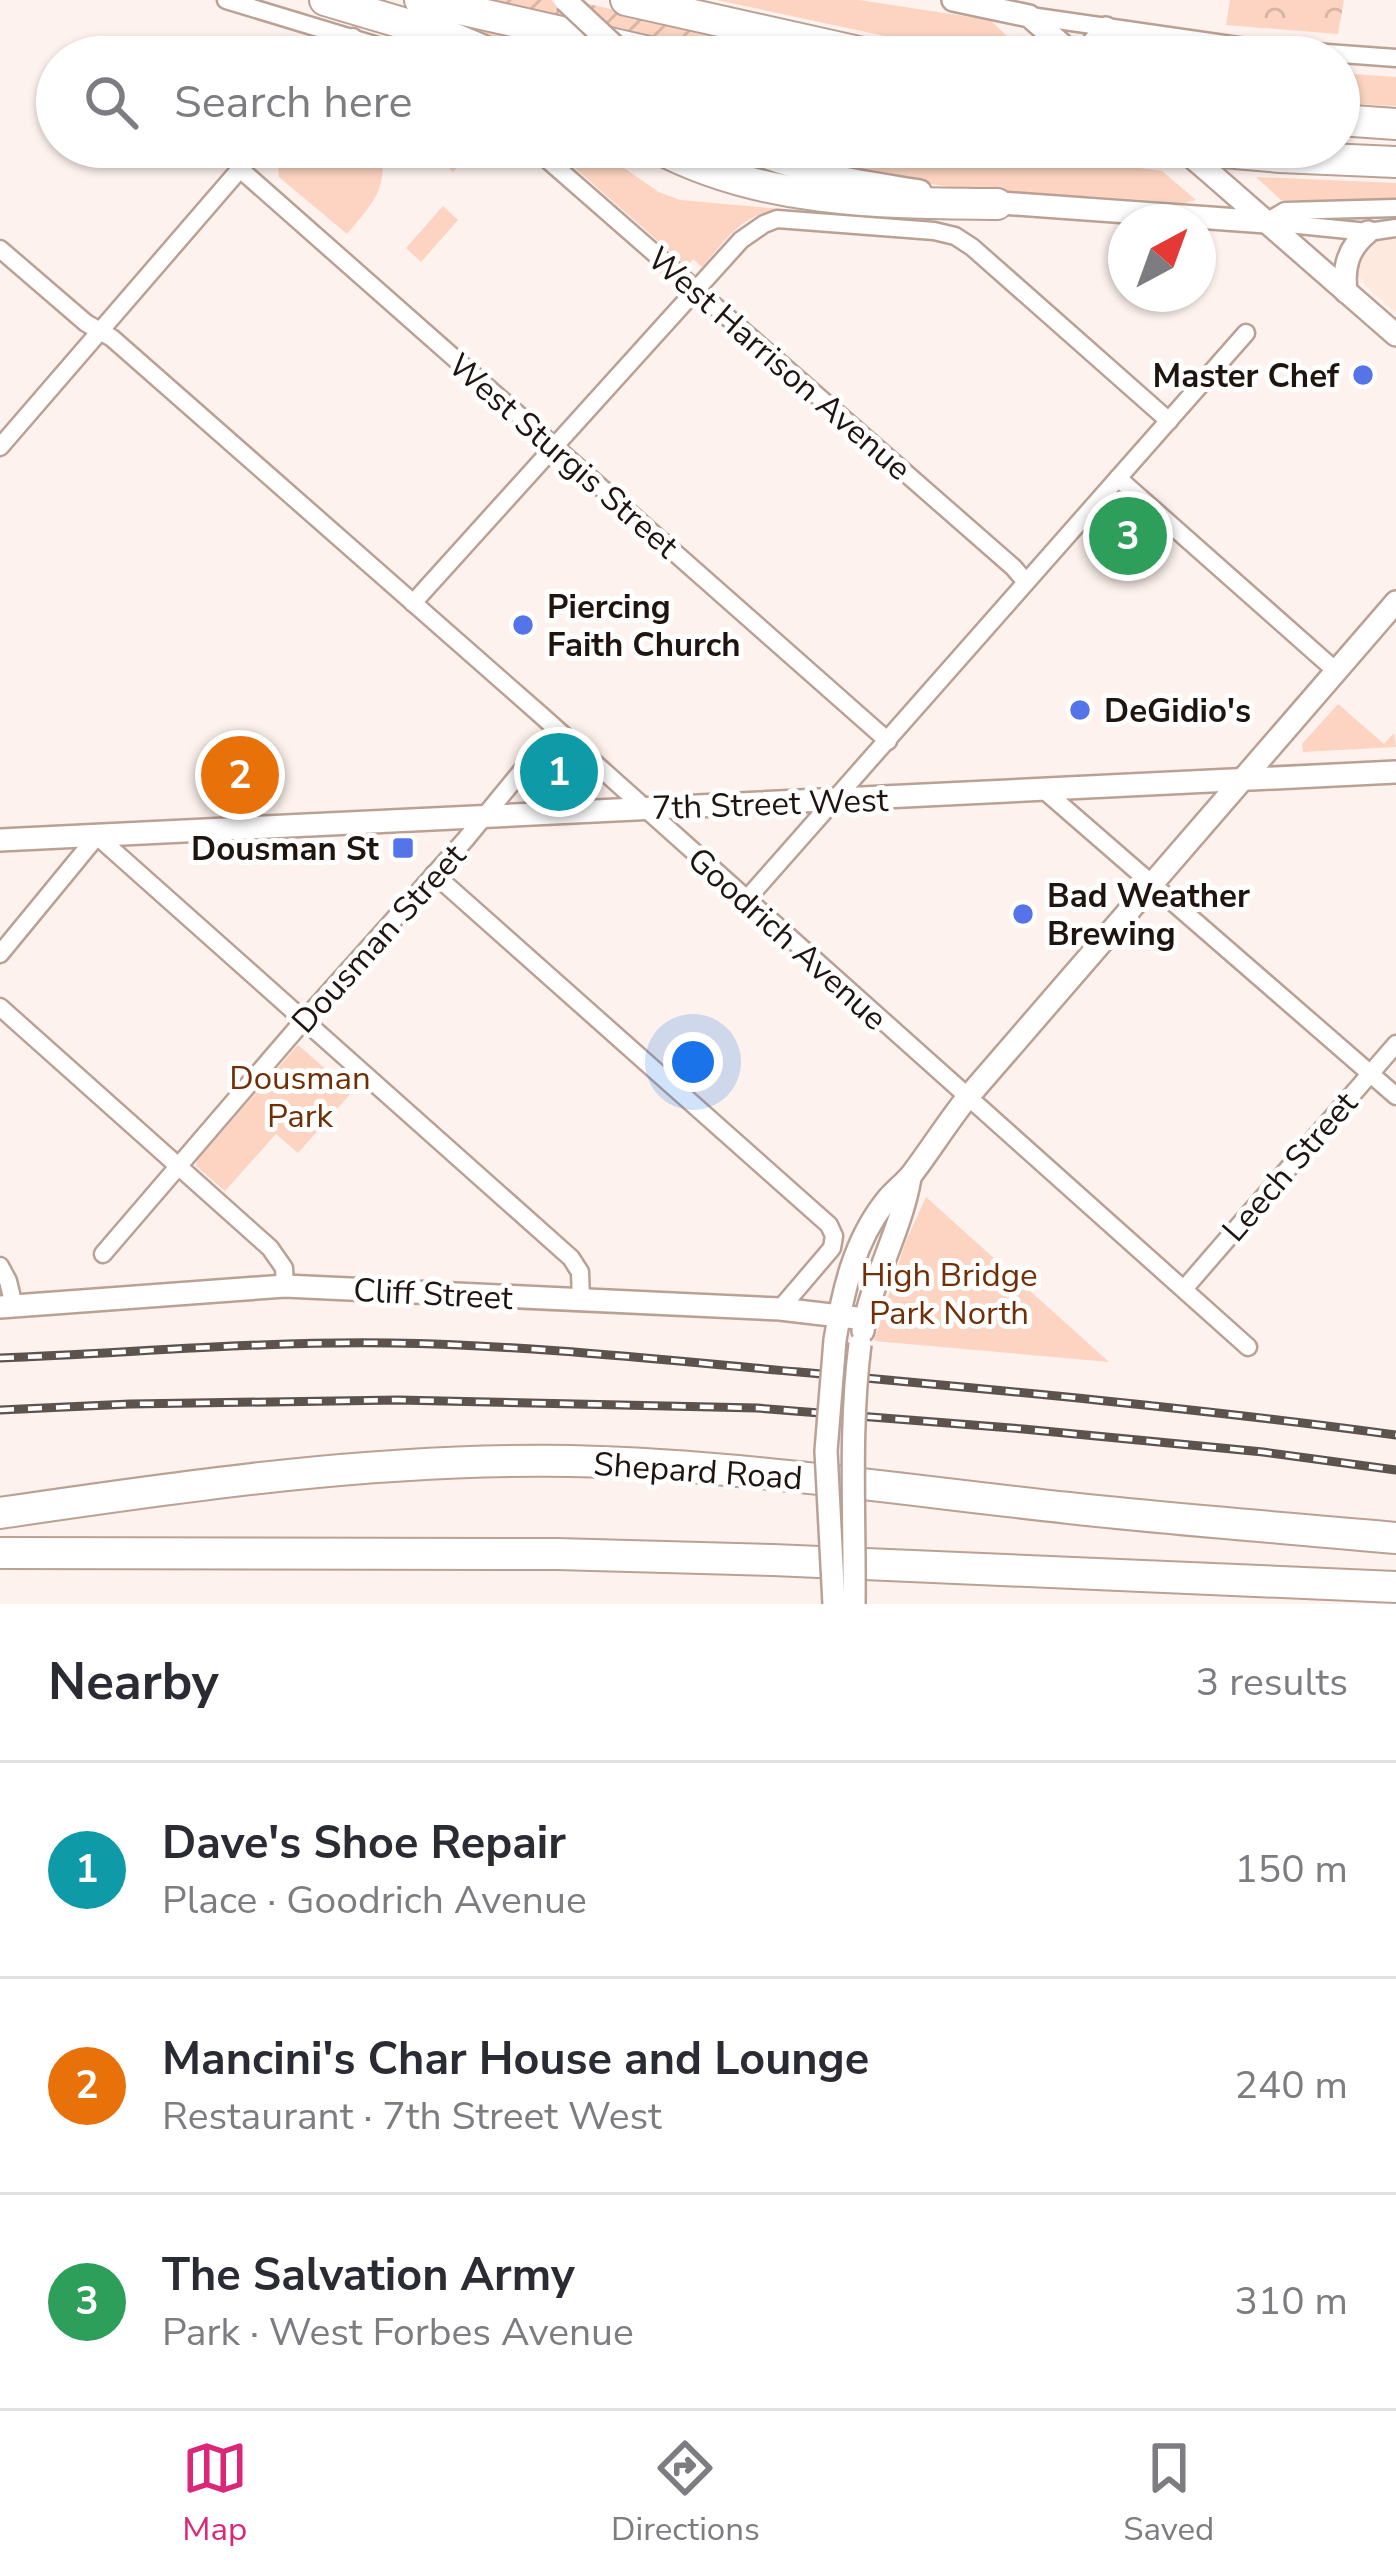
<!DOCTYPE html>
<meta charset="utf-8">
<style>
body{margin:0;font-family:"Nunito Sans",sans-serif;background:#f2f2f3;color:#2b2b33}
.compass{position:absolute;left:1108px;top:204px;width:108px;height:108px;border-radius:50%;background:#fff;box-shadow:0 3px 9px #0004;rotate:41deg}
.you{position:absolute;left:693px;top:1062px;width:42px;height:42px;margin:-30px;border:9px solid #fff;border-radius:50%;background:#1a73e8;box-shadow:0 0 0 18px #1a73e833}
.badge{display:grid;place-items:center;width:78px;height:78px;border-radius:50%;background:#db2777;color:#fff;font-size:39px;font-weight:700}
.pin{position:absolute;translate:-50% -50%;border:6px solid #fff;box-shadow:0 3px 12px #0006}
.list{margin:0;padding:0;list-style:none}
h2{display:flex;justify-content:space-between;align-items:center;height:156px;margin:0;padding:0 48px;font-size:51px}
h2 small{font-size:39px;font-weight:400;color:#7c7c81}
.list li{display:grid;grid-template-columns:78px 1fr auto;gap:36px;align-items:center;box-sizing:border-box;height:216px;padding:0 48px;border-top:3px solid #e1e1e2}
.list b{display:block;font-size:45px;white-space:nowrap}
.list p{margin:0;font-size:39px;white-space:nowrap;color:#7c7c81}
.list em{font-size:39px;font-style:normal;color:#7c7c81}
.icon{flex:none;width:66px;height:66px;fill:none;stroke:currentColor;stroke-width:2;stroke-linecap:round;stroke-linejoin:round}
.map{position:relative;flex:none;width:1396px;height:1604px;overflow:hidden}
.search{position:absolute;background:#fff;box-shadow:0 3px 9px #0004;left:36px;right:36px;top:36px;height:132px;display:flex;align-items:center;gap:30px;box-sizing:border-box;padding:0 42px;border-radius:66px;color:#7c7c81;font-size:45px}
.sheet{height:804px;background:#fff}
nav{display:flex;justify-content:space-around;align-items:center;box-sizing:border-box;height:168px;border-top:3px solid #e1e1e2;background:#fff;font-size:33px;color:#7c7c81}
nav a{display:grid;justify-items:center;gap:6px}
nav .on{color:#db2777}
.map>svg:first-child{display:block}
.built{fill:#fee9df}
.green{fill:#fcd4c1}
.forest{fill:url(#forest-crowns)}
.garden{fill:url(#garden-furrows)}
.lines{fill:none;stroke-linecap:round;stroke-linejoin:round}
.street-casing{stroke:#baa195;stroke-width:21}
.secondary-casing{stroke:#baa195;stroke-width:26}
.highway-casing{stroke:#baa195;stroke-width:34}
.street{stroke:#fff;stroke-width:16}
.secondary{stroke:#fff;stroke-width:21}
.highway{stroke:#fff;stroke-width:30}
.rail-casing{stroke:#5c534f;stroke-width:9}
.rail{stroke:#fff;stroke-width:4.5;stroke-dasharray:14;stroke-linecap:butt}
.secondary-bridge-casing{stroke:#baa195;stroke-width:26;stroke-linecap:butt}
.secondary-bridge{stroke:#fff;stroke-width:21}
.poi-dot{fill:#5674e9;stroke:#fff;stroke-width:4.5}
.labels{text-anchor:middle;stroke-width:10;stroke-linejoin:round;paint-order:stroke}
.street-label{font-size:33px;fill:#1e1511;stroke:#fff}
.poi-label{font-size:33px;font-weight:bold;fill:#1e1511;stroke:#fff;text-anchor:start}
.park-label{font-size:33px;fill:#712f07;stroke:#fff}
</style>
<div class="map">
<svg width="1396" height="1604" viewBox="0 0 1396 1604">
<defs>
<pattern id="forest-crowns" width="20" height="18" patternUnits="userSpaceOnUse" patternTransform="scale(3)"><rect width="20" height="18" fill="#fcd4c1"/><path d="M2 6a3 3 0 1 1 6 0M12 15a3 3 0 1 1 6 0" fill="none" stroke="#d8b5a5"/></pattern>
<pattern id="garden-furrows" width="10" height="10" patternUnits="userSpaceOnUse" patternTransform="scale(3)"><rect width="10" height="10" fill="#fcd4c1"/><path d="M-1 1l2-2M0 10L10 0M9 11l2-2" fill="none" stroke="#d8b5a5"/></pattern>
</defs>
<rect width="100%" height="100%" fill="#fdf2ed"/>
<polygon class="built" points="1396,232 1396,313 1367,287 1356,272 1355,260 1370,238"/>
<g class="green">
<polygon points="717,0 859,0 990,20 1029,57 983,57"/>
<polygon points="429,19 559,48 558,55 568,57 512,57"/>
<polygon points="1339,73 1396,77 1396,106 1339,103"/>
<path d="M295 147H379C391 187 371 205 347 234L279 177 278 166Z"/>
<polygon points="445,147 484,147 485,153 472,169 463,161 453,172 437,157"/>
<path d="M551 147H593L659 192 680 200 780 209C740 215 727 239 702 267L693 259 685 270 674 255Z"/>
<polygon points="755,147 984,147 1162,171 1196,200 1184,203 1091,196 1022,196 828,171"/>
<polygon points="1256,177 1396,183 1396,200 1281,200"/>
<polygon points="443,206 458,220 421,262 406,248"/>
<polygon points="1116,518 1128,518 1153,539 1133,560 1103,534"/>
<polygon points="1338,704 1384,744 1394,733 1396,747 1303,752 1302,744"/>
<polygon points="298,1045 352,1092 298,1153 276,1134 225,1191 196,1166 197,1160"/>
<polygon points="926,1197 1109,1362 874,1341 905,1243"/>
</g>
<polygon class="forest" points="1230,0 1344,0 1338,34 1226,25"/>
<g class="garden">
<polygon points="480,0 551,0 573,21"/>
<polygon points="580,2 820,57 733,57 606,28"/>
</g>
<g class="lines">
<g class="street-casing">
<g id="street">
<polyline points="226,0 414,57"/>
<polyline points="1030,16 1245,47 1396,58"/>
<polyline points="336,57 353,37"/>
<polyline points="533,147 1013,567 1026,582"/>
<polyline points="240,169 888,741"/>
<polyline points="1266,222 1285,211 1396,208"/>
<polyline points="1267,222 1368,232 1396,228"/>
<polyline points="0,249 86,323 112,338 542,716 1248,1347"/>
<polyline points="0,447 259,147"/>
<polyline points="1118,478 1336,671"/>
<polyline points="413,603 741,240 764,224 777,219 934,231 955,236 972,247 1169,421"/>
<polyline points="1045,791 1396,1096"/>
<polyline points="434,874 829,1225 834,1236 832,1248 780,1309"/>
<polyline points="746,900 1246,333"/>
<polyline points="0,954 97,836 571,1258 580,1272 581,1301"/>
<polyline points="0,1007 270,1248 284,1268 285,1286"/>
<polyline points="103,1254 304,1020 465,840 556,729"/>
<polyline points="0,1266 8,1281 14,1306"/>
<polyline points="1184,1289 1396,1044"/>
</g>
</g>
<g class="secondary-casing">
<g id="secondary">
<polyline points="953,0 1029,16 1076,57"/>
<polyline points="1090,57 1094,42 1106,28"/>
<path d="M741 147C798 174 859 181 920 191"/>
<polyline points="1215,177 1396,335"/>
<polyline points="987,202 1266,222"/>
<path d="M1346 292C1343 267 1348 248 1368 232"/>
<polyline points="0,840 1396,772"/>
<polyline points="0,1307 285,1286 780,1309 865,1319"/>
<path d="M863 1331C872 1278 901 1231 910 1178"/>
<path d="M835 1340C843 1291 854 1241 886 1201 894 1191 904 1184 912 1174 931 1149 947 1123 967 1098L1396 602"/>
</g>
</g>
<g class="highway-casing">
<g id="highway">
<polyline points="325,0 453,38 498,57"/>
<polyline points="420,0 671,57"/>
<polyline points="626,0 881,57"/>
<polyline points="1339,120 1396,124"/>
<path d="M656 147C761 203 881 203 997 204"/>
<polyline points="1165,147 1280,157 1396,162"/>
<path d="M0 1513C190 1485 378 1458 571 1461 738 1465 903 1490 1069 1508 1178 1520 1287 1528 1396 1538"/>
<polyline points="0,1553 557,1554 773,1560 1396,1587"/>
</g>
</g>
<use href="#street" class="street"/>
<use href="#secondary" class="secondary"/>
<use href="#highway" class="highway"/>
<g class="rail-casing">
<g id="rail">
<path d="M0 1358C130 1353 261 1341 391 1343 527 1345 663 1360 799 1372 998 1390 1198 1408 1396 1435"/>
<polyline points="0,1410 130,1404 398,1400 757,1408 1023,1429 1263,1452 1396,1470"/>
</g>
</g>
<use href="#rail" class="rail"/>
<g class="secondary-bridge-casing">
<g id="secondary-bridge">
<polyline points="565,0 626,57"/>
<polyline points="1180,147 1215,177"/>
<polyline points="834,1604 826,1451 835,1340"/>
<path d="M854 1604C855 1517 849 1431 860 1344"/>
</g>
</g>
<use href="#secondary-bridge" class="secondary-bridge"/>
</g>
<g class="poi-dot">
<circle cx="1363" cy="375" r="12"/>
<circle cx="523" cy="625" r="12"/>
<circle cx="1080" cy="710" r="12"/>
<rect x="391" y="836" width="24" height="24" rx="6"/>
<circle cx="1023" cy="914" r="12"/>
</g>
<g class="labels">
<g class="street-label">
<text transform="translate(780 363) rotate(41)" y="12">West Harrison Avenue</text>
<text transform="translate(564 455) rotate(41)" y="12">West Sturgis Street</text>
<text transform="translate(770 803) rotate(-2)" y="12">7th Street West</text>
<text transform="translate(378 938) rotate(-48)" y="12">Dousman Street</text>
<text transform="translate(788 938) rotate(42)" y="12">Goodrich Avenue</text>
<text transform="translate(1289 1166) rotate(-49)" y="12">Leech Street</text>
<text transform="translate(433 1293) rotate(3)" y="12">Cliff Street</text>
<text transform="translate(698 1470) rotate(4)" y="12">Shepard Road</text>
</g>
<g class="poi-label">
<text x="1339" y="387" text-anchor="end">Master Chef</text>
<text x="547" y="618">Piercing<tspan x="547" dy="38">Faith Church</tspan></text>
<text x="1104" y="722">DeGidio's</text>
<text x="379" y="860" text-anchor="end">Dousman St</text>
<text x="1047" y="907">Bad Weather<tspan x="1047" dy="38">Brewing</tspan></text>
</g>
<g class="park-label">
<text x="300" y="1089">Dousman<tspan x="300" dy="38">Park</tspan></text>
<text x="949" y="1286">High Bridge<tspan x="949" dy="38">Park North</tspan></text>
</g>
</g>
</svg>
<svg class="compass" viewBox="-18 -18 36 36"><path d="M0-13l5 13h-10z" fill="#e53935"/><path d="M0 13l5-13h-10z" fill="#7c7c81"/></svg>
<div class="you"></div>
<div class="pin badge" style="left:559px;top:772px;background:#0f9aa8">1</div>
<div class="pin badge" style="left:240px;top:775px;background:#e8710a">2</div>
<div class="pin badge" style="left:1128px;top:536px;background:#2e9e5b">3</div>
<div class="search"><svg class="icon" aria-label="search" viewBox="0 0 24 24"><circle cx="10" cy="10" r="6"/><path d="M15 15l6 6"/></svg>Search here</div>
</div>
<section class="sheet">
<h2>Nearby<small>3 results</small></h2>
<ul class="list">
<li><span class="badge" style="background:#0f9aa8">1</span><div><b>Dave's Shoe Repair</b><p>Place · Goodrich Avenue</p></div><em>150 m</em></li>
<li><span class="badge" style="background:#e8710a">2</span><div><b>Mancini's Char House and Lounge</b><p>Restaurant · 7th Street West</p></div><em>240 m</em></li>
<li><span class="badge" style="background:#2e9e5b">3</span><div><b>The Salvation Army</b><p>Park · West Forbes Avenue</p></div><em>310 m</em></li>
</ul>
</section>
<nav>
<a class="on"><svg class="icon" aria-label="map" viewBox="0 0 24 24"><path d="M3 6l6-2 6 2 6-2v14l-6 2-6-2-6 2zM9 4v14M15 6v14"/></svg>Map</a>
<a><svg class="icon" aria-label="directions" viewBox="0 0 24 24"><path d="M12 3l9 9-9 9-9-9zM9 14v-3h6M13 9l2 2-2 2"/></svg>Directions</a>
<a><svg class="icon" aria-label="saved" viewBox="0 0 24 24"><path d="M7 4h10v16l-5-4-5 4z"/></svg>Saved</a>
</nav>
